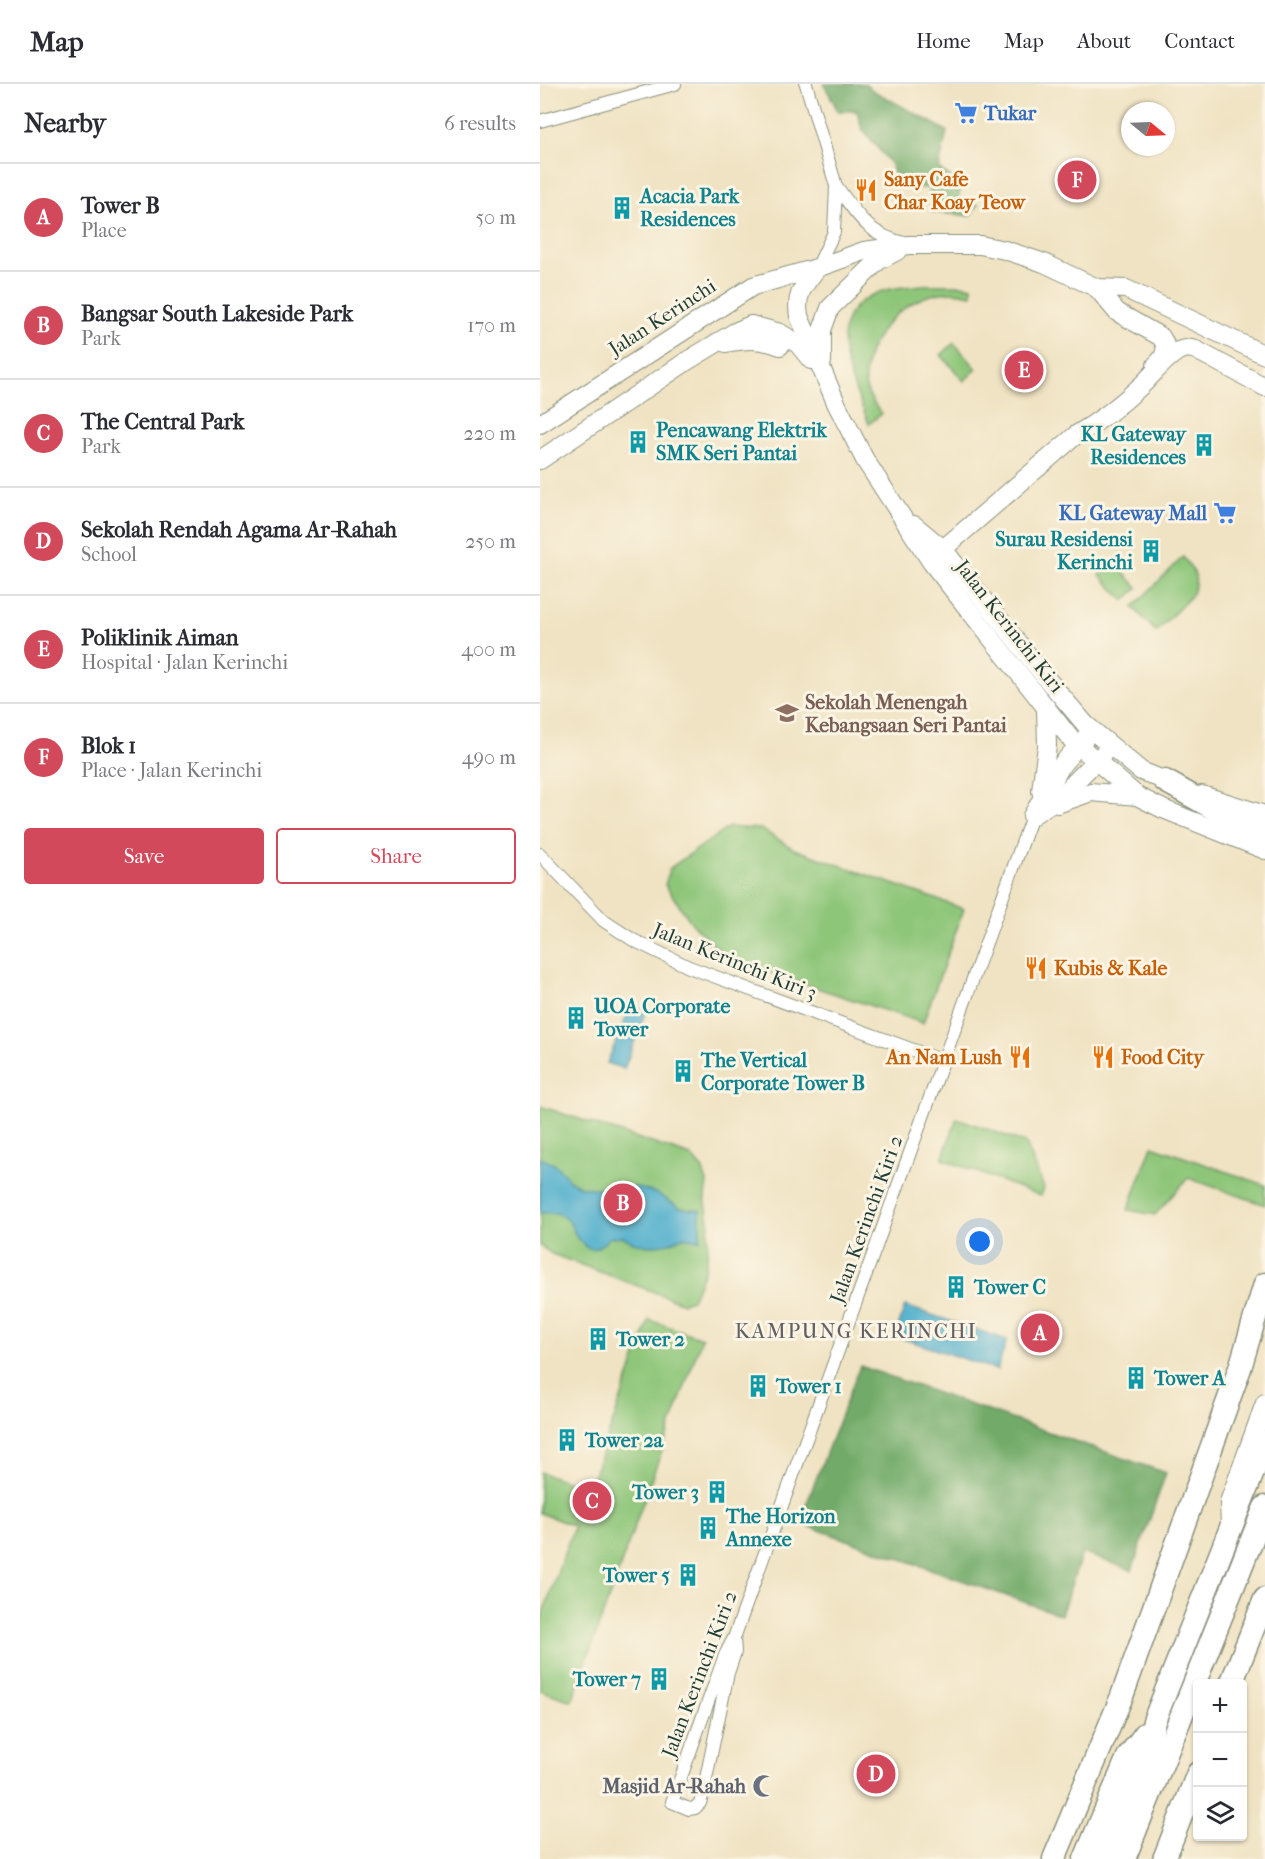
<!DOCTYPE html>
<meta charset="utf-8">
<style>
body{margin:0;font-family:"IM FELL French Canon",serif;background:#f2f2f3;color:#2b2b33}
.controls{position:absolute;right:18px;bottom:18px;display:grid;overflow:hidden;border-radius:6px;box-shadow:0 2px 4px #0004}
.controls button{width:54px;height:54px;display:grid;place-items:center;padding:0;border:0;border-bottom:2px solid #e1e1e2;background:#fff;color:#2b2b33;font:30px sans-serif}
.compass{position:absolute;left:581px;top:18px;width:54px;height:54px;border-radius:50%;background:#fff;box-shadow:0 2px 4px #0004;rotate:109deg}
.you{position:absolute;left:440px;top:1158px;width:21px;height:21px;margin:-15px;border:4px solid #fff;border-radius:50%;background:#1a73e8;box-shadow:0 0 0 9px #1a73e833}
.badge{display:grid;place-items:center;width:39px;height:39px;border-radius:50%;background:#d1495b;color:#fff;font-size:20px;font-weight:700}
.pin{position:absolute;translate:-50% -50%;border:3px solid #fff;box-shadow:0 2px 6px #0006}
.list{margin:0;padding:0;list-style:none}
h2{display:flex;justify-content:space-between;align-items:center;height:78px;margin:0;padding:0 24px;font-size:26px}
h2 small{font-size:20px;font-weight:400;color:#7c7c81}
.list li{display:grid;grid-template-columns:39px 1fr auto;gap:18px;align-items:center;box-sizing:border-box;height:108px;padding:0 24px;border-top:2px solid #e1e1e2}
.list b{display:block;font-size:22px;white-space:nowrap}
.list p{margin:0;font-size:20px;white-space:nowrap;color:#7c7c81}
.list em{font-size:20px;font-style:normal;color:#7c7c81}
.actions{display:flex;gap:12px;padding:18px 24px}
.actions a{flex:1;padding:14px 0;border:2px solid #d1495b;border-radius:6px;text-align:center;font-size:21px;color:#d1495b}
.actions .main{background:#d1495b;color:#fff}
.icon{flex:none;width:33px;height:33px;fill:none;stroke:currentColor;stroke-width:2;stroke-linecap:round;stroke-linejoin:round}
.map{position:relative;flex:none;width:725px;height:1775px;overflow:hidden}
header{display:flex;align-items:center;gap:36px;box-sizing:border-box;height:84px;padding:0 30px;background:#fff;border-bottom:2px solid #e1e1e2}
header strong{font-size:28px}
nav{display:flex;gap:33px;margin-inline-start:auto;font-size:21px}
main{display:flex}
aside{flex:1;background:#fff}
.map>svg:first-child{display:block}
.green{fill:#8ec679;stroke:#568256;stroke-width:1.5}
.forest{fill:#72ab69;stroke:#48744e;stroke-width:1.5}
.water{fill:#4daecc;stroke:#367680;stroke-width:1.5}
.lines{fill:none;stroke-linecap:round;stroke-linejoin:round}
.street-casing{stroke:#88907c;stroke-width:14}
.secondary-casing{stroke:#88907c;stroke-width:20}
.highway-casing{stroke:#88907c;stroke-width:25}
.street{stroke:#fff;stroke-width:12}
.secondary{stroke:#fff;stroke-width:18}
.highway{stroke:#fff;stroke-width:22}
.labels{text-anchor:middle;stroke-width:6;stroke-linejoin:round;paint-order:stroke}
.shop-label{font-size:20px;font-weight:bold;fill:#366cbe;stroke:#fcf5e5;text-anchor:start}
.food-label{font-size:20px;font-weight:bold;fill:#c56008;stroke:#fcf5e5;text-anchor:start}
.culture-label{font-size:20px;font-weight:bold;fill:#0d838f;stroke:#fcf5e5;text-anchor:start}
.street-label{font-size:20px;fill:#1f3d34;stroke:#fcf5e5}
.education-label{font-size:20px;font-weight:bold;fill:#785e54;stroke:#fcf5e5;text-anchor:start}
.worship-label{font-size:20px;font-weight:bold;fill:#5b616d;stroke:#fcf5e5;text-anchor:end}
.neighbourhood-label{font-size:21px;letter-spacing:1.5px;fill:#646166;stroke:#fcf5e5}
</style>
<header>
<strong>Map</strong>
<nav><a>Home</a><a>Map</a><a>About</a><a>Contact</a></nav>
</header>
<main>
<aside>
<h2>Nearby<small>6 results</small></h2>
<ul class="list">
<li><span class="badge">A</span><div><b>Tower B</b><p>Place</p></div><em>50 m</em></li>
<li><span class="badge">B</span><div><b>Bangsar South Lakeside Park</b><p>Park</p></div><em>170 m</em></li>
<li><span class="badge">C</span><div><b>The Central Park</b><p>Park</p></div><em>220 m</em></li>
<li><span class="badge">D</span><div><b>Sekolah Rendah Agama Ar-Rahah</b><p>School</p></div><em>250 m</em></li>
<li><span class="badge">E</span><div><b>Poliklinik Aiman</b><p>Hospital · Jalan Kerinchi</p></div><em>400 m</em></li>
<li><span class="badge">F</span><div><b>Blok 1</b><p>Place · Jalan Kerinchi</p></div><em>490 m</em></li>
</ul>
<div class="actions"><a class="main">Save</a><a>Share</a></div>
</aside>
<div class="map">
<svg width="725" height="1775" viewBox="0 0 725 1775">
<rect width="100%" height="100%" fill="#fcf5e5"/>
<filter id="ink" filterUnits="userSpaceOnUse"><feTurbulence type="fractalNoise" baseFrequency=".0167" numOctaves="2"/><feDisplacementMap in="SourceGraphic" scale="12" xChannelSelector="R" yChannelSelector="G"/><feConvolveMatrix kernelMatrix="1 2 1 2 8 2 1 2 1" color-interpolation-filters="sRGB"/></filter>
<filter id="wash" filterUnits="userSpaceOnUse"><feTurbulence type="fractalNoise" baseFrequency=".008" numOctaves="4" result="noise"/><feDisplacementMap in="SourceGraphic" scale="24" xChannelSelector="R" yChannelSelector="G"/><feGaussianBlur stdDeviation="1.35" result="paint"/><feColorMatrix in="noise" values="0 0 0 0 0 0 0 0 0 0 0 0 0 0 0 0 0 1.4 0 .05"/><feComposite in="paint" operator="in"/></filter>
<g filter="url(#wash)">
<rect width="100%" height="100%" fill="#f0e3c3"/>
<g class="green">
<path d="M383 201H421L432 203V211C425 210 417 208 409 208 366 211 327 249 325 293 324 307 334 319 341 330L329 340C313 298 276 233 337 209 351 203 368 203 383 201Z"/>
<polygon points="414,259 437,285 424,297 401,271"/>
<path d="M643 473C655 488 660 493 651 512L616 548 593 523Z"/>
<polygon points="573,478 598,504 584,517 560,491"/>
<polygon points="189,743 221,745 254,765 424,825 383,939 189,875 153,841 125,801 130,784"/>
<polygon points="0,1022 151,1072 162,1084 167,1098 165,1113 169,1137 167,1175 164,1187 152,1216 143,1219 12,1170 0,1162"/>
<polygon points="417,1034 486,1059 504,1104 501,1112 402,1075"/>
<polygon points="612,1062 725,1101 725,1121 648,1094 615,1131 588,1126"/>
<polygon points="109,1236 162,1254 32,1617 0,1606 0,1538 34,1442 0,1429 0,1388 49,1405"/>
</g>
<g class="forest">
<polygon points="284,0 326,0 332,6 407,47 399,85 422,100 418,115 438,121 430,132 392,128 389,104 360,103 350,79 322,45 317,27 298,27"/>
<polygon points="320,1282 626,1389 592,1486 542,1469 521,1531 259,1439"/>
</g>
<g class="water">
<polygon points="91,921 106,927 84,985 67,979"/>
<polygon points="0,1074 14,1080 23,1088 29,1096 41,1103 71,1106 96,1103 118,1110 140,1124 160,1126 160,1156 142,1153 130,1159 108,1162 93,1158 81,1152 69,1154 63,1160 54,1165 47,1164 37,1154 29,1137 17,1129 0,1129"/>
<polygon points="365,1222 467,1256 457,1286 355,1252"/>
</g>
</g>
<g filter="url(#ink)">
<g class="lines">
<g class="street-casing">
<g id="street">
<polyline points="266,0 296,102 294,148 277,184"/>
<polyline points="0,37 135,0"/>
<path d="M296 102C318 131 326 149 363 159"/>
<polyline points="0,770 64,837 93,856 149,883 403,977"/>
<polyline points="194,1554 195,1568 188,1589 163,1709 160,1719 155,1724 149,1725 132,1718 185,1571 194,1554 492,732"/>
</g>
</g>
<g class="secondary-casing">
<g id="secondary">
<path d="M277 184C264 202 255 209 259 232L297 321 325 376 392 479 530 654 597 712 623 725 725 766"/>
<path d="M557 204 577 228 621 253C629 264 625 273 616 281"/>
<path d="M186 259C207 255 220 254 240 262"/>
<polyline points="282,278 282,246 290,224 338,177 357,167"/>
<polyline points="0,340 213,202 277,184 324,167 369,161 440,161 465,166 504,179 557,204 586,205 725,271"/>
<polyline points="0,376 147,277 195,248 211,241 240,249 258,260 271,276"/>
<polyline points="374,441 403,465 506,594 546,641 601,687 636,701"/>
<path d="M403 465 536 351C560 337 583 319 603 300 614 289 625 275 638 267 645 264 649 264 656 266L725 303"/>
<polyline points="501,707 507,662 506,623"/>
<polyline points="662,711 725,731"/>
<polyline points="517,720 551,708 597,712"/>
<polyline points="496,729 520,713 563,670"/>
<polyline points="492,732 523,679 545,654"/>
<polyline points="690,1442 689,1418 725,1319"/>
</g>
</g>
<g class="highway-casing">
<g id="highway">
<polyline points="625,697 696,737 725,748"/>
<polyline points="691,1600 725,1515"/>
<polyline points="514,1775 582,1612 700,1284 725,1200"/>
<polyline points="545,1775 588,1673 605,1650"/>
<path d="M563 1775C581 1730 606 1684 614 1637L725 1358"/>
<polyline points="584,1775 725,1423"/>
<polyline points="624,1775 658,1689"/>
</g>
</g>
<use href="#street" class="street"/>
<use href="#secondary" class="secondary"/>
<use href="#highway" class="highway"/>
</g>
</g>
<defs>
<g id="supermarket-bare" transform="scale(1.8)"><path d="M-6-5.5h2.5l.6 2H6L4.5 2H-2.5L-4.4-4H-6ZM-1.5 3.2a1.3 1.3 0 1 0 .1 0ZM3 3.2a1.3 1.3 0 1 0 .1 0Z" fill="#3f7fe0" stroke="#fcf5e5" stroke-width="2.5" paint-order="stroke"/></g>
<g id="restaurant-bare" transform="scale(1.8)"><path d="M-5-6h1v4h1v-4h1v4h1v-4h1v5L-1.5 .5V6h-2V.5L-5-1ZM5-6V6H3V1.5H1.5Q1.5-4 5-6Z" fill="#e8710a" stroke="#fcf5e5" stroke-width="2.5" paint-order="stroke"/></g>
<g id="building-bare" transform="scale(1.8)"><path d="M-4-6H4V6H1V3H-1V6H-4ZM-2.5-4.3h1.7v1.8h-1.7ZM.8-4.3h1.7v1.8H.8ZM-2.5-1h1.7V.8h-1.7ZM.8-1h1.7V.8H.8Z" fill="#0f9aa8" stroke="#fcf5e5" stroke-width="2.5" paint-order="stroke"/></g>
<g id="school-bare" transform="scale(1.8)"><path d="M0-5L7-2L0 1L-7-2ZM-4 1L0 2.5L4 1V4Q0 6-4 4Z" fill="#8d6e63" stroke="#fcf5e5" stroke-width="2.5" paint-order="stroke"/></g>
<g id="mosque-bare" transform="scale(1.8)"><path d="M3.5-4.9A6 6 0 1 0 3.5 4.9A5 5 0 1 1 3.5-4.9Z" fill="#6b7280" stroke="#fcf5e5" stroke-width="2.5" paint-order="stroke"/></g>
</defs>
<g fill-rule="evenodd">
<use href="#supermarket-bare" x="426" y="29"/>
<use href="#restaurant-bare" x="326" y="106"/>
<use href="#building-bare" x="82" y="124"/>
<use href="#building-bare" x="98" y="358"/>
<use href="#building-bare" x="664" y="361"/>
<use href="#supermarket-bare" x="685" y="429"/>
<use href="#building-bare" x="611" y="467"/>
<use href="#school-bare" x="247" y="629"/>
<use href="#restaurant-bare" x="496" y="884"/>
<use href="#building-bare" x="36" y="934"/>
<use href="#restaurant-bare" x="480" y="973"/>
<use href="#restaurant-bare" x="563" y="973"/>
<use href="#building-bare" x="143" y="987"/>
<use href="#building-bare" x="416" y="1203"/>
<use href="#building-bare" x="58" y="1255"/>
<use href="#building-bare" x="596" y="1294"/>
<use href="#building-bare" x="218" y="1302"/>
<use href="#building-bare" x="27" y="1356"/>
<use href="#building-bare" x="177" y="1408"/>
<use href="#building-bare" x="168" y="1444"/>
<use href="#building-bare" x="148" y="1491"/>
<use href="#building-bare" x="119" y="1595"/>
<use href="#mosque-bare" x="224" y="1702"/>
</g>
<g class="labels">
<g class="shop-label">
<text x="444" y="36">Tukar</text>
<text x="667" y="436" text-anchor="end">KL Gateway Mall</text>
</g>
<g class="food-label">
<text x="344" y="102">Sany Cafe<tspan x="344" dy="23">Char Koay Teow</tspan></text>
<text x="514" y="891">Kubis &amp; Kale</text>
<text x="462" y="980" text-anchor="end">An Nam Lush</text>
<text x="581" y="980">Food City</text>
</g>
<g class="culture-label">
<text x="100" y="119">Acacia Park<tspan x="100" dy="23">Residences</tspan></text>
<text x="116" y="353">Pencawang Elektrik<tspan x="116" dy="23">SMK Seri Pantai</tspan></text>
<text x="646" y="357" text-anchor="end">KL Gateway<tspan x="646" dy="23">Residences</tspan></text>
<text x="593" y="462" text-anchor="end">Surau Residensi<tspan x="593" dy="23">Kerinchi</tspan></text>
<text x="54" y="929">UOA Corporate<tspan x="54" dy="23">Tower</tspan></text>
<text x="161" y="983">The Vertical<tspan x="161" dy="23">Corporate Tower B</tspan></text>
<text x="434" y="1210">Tower C</text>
<text x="76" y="1262">Tower 2</text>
<text x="614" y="1301">Tower A</text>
<text x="236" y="1309">Tower 1</text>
<text x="45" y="1363">Tower 2a</text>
<text x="159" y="1415" text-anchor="end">Tower 3</text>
<text x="186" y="1439">The Horizon<tspan x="186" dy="23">Annexe</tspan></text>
<text x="130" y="1498" text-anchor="end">Tower 5</text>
<text x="101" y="1602" text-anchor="end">Tower 7</text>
</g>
<g class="street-label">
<text transform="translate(122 233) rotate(-33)" y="7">Jalan Kerinchi</text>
<text transform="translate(470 542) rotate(52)" y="7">Jalan Kerinchi Kiri</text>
<text transform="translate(195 877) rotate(22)" y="7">Jalan Kerinchi Kiri 3</text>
<text transform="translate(326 1135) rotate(-70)" y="7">Jalan Kerinchi Kiri 2</text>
<text transform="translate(159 1590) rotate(-69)" y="7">Jalan Kerinchi Kiri 2</text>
</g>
<g class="education-label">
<text x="265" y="625">Sekolah Menengah<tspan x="265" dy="23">Kebangsaan Seri Pantai</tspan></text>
</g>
<g class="worship-label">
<text x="206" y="1709">Masjid Ar-Rahah</text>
</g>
<g class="neighbourhood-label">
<text x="316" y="1254">KAMPUNG KERINCHI</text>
</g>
</g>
</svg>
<div class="controls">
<button>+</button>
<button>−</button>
<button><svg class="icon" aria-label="layers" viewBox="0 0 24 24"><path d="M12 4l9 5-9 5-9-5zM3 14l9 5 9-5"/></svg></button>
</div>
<svg class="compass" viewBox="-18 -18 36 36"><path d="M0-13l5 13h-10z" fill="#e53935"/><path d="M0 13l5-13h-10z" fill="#7c7c81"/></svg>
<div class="you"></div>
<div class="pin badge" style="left:500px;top:1249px">A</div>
<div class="pin badge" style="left:83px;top:1119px">B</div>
<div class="pin badge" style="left:52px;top:1417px">C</div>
<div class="pin badge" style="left:336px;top:1690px">D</div>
<div class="pin badge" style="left:484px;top:286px">E</div>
<div class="pin badge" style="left:537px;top:96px">F</div>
</div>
</main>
